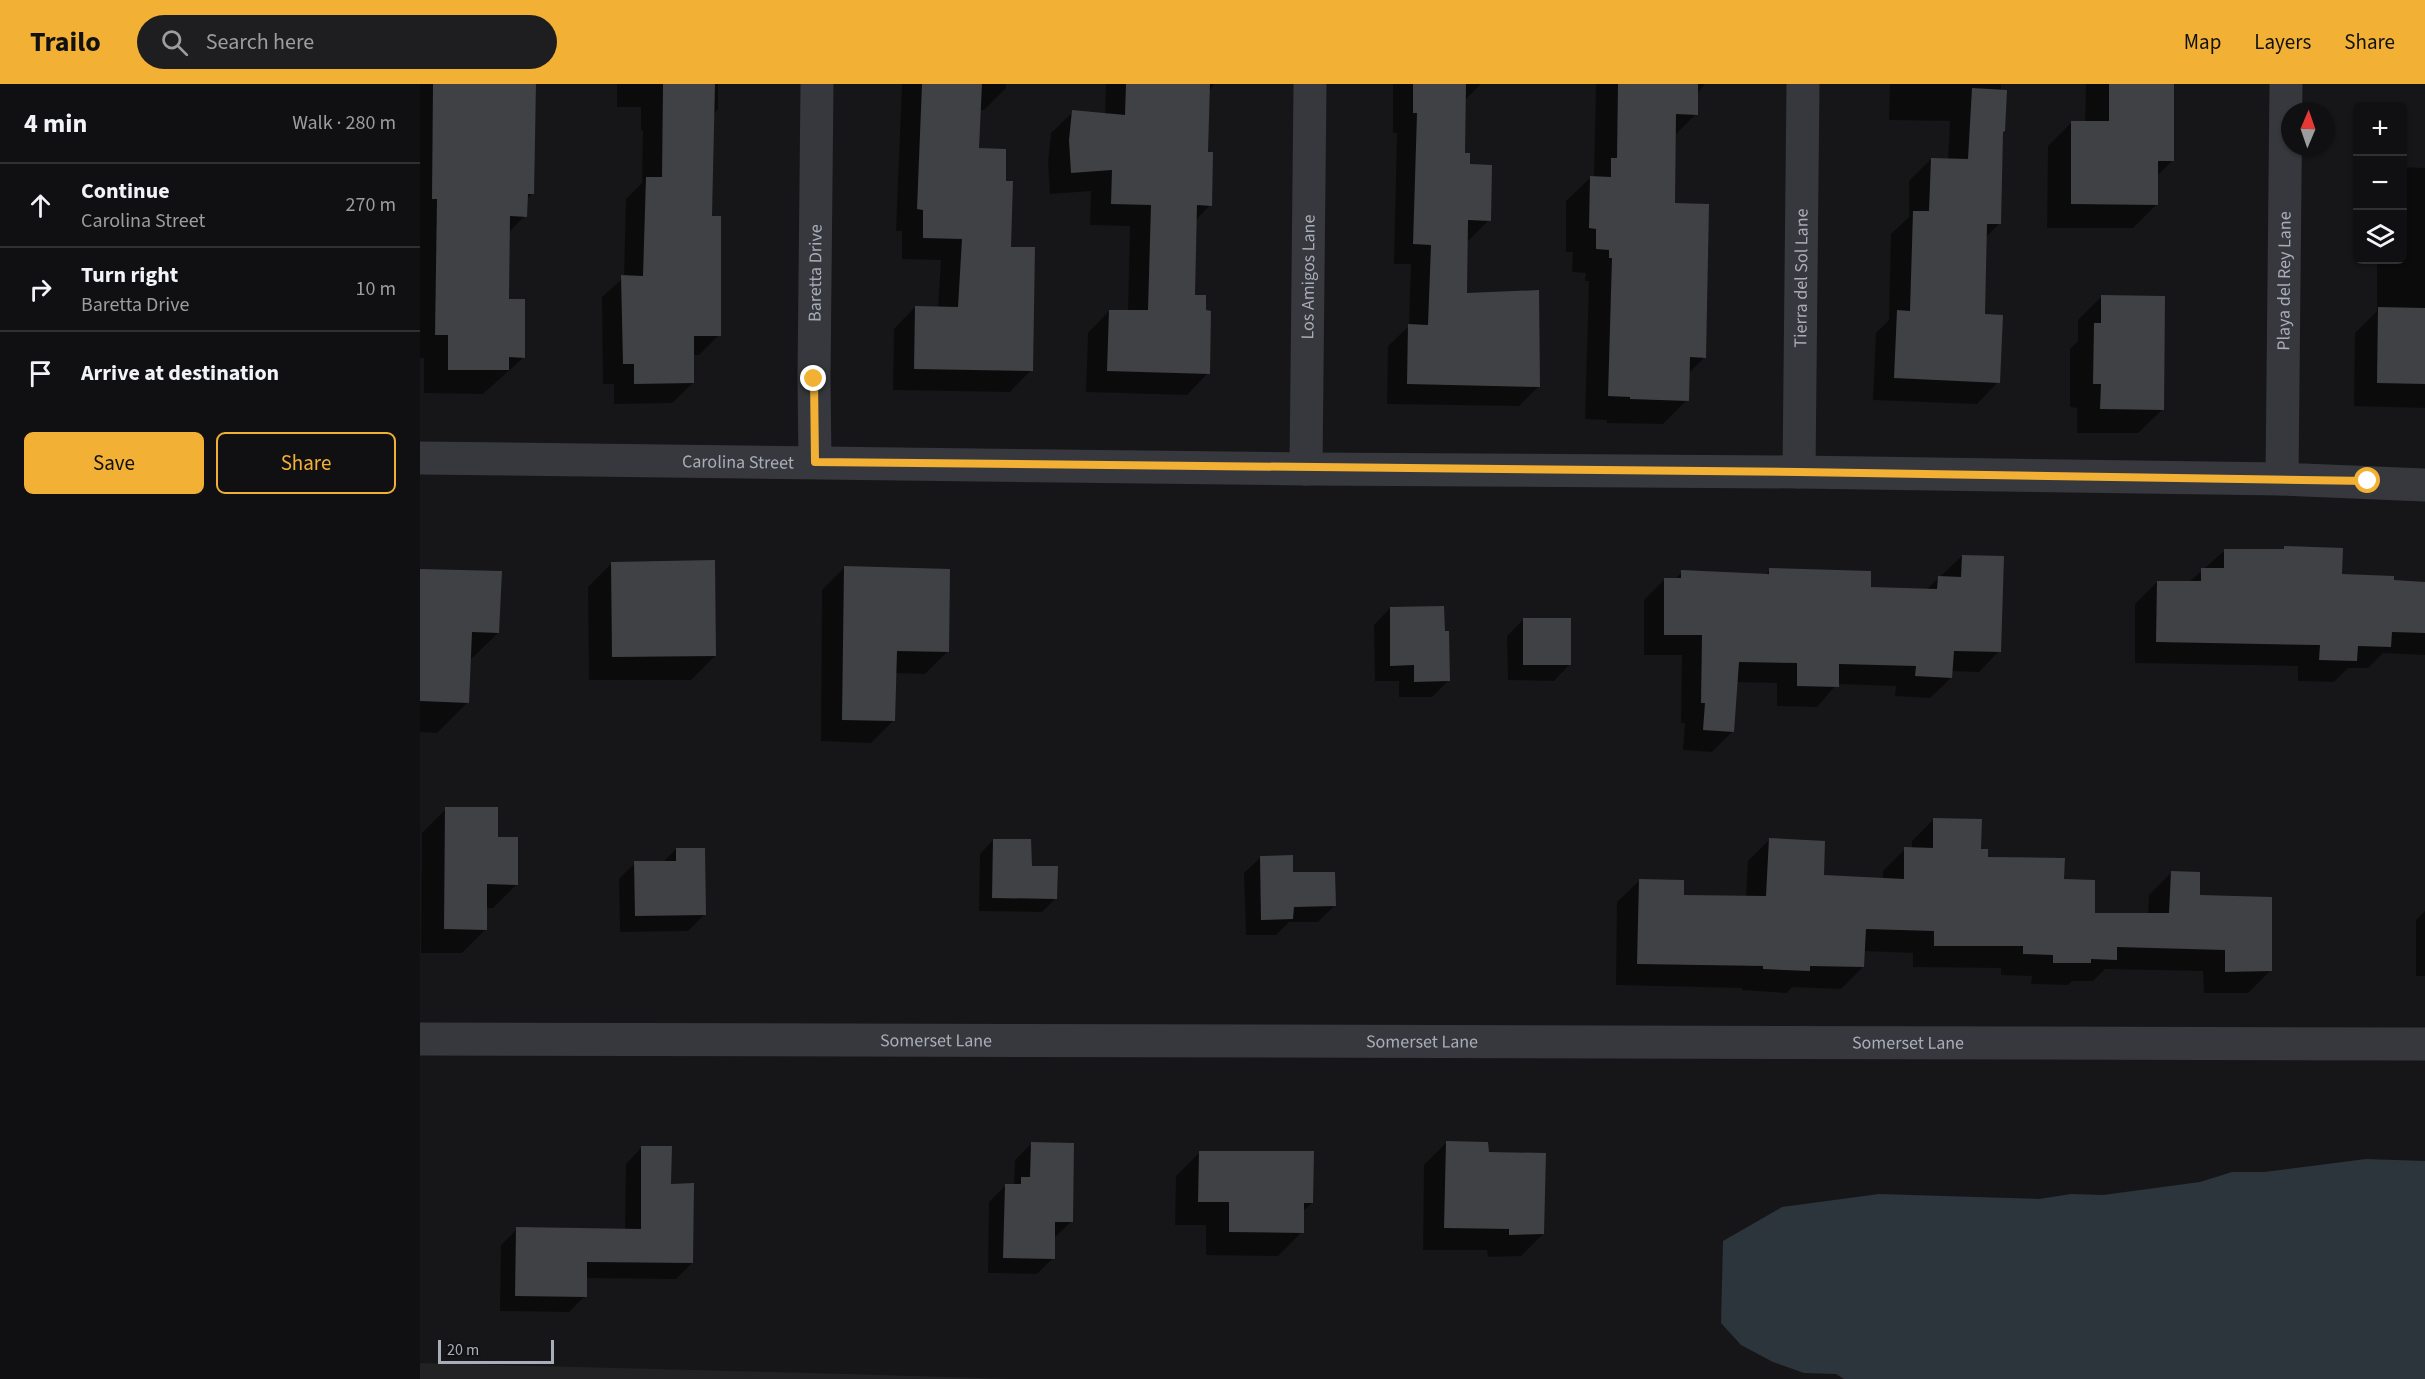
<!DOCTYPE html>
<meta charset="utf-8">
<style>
body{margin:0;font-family:"Source Sans 3",sans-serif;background:#1e1e20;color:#f1f3f6}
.controls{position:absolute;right:18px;top:18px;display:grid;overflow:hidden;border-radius:9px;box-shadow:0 2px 4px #0004}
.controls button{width:54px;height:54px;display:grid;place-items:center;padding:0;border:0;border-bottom:2px solid #303032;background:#101012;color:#f1f3f6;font:30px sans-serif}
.compass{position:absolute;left:1861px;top:18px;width:54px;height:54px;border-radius:50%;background:#101012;box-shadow:0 2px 4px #0004;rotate:2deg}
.scale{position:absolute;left:18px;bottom:15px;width:116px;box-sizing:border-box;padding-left:6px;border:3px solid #a8adb8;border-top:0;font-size:16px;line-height:21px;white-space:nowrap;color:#a8adb8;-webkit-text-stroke:4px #111113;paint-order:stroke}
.stop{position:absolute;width:18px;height:18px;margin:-14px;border:4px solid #f2b134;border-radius:50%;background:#fff}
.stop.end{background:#f2b134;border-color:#fff;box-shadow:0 2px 6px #0008}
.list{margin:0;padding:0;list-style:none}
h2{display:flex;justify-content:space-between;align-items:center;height:78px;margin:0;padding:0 24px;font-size:26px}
h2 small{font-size:20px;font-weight:400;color:#9c9d9f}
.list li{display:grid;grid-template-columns:39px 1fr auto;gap:18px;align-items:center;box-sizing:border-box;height:84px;padding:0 24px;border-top:2px solid #303032}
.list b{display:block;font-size:22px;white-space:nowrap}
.list p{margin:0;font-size:20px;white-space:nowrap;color:#9c9d9f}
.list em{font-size:20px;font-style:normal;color:#9c9d9f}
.actions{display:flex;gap:12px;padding:18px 24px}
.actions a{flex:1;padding:14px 0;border:2px solid #f2b134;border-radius:9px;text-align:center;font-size:21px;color:#f2b134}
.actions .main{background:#f2b134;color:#111}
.icon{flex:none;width:33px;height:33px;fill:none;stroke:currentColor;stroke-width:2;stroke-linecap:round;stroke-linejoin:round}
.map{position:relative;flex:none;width:2005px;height:1295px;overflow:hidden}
header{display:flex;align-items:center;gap:36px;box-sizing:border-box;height:84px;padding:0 30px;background:#f2b134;color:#111}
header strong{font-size:28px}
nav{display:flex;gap:33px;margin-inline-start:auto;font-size:21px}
.search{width:420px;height:54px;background:#1e1e20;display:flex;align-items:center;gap:15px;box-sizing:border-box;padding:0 21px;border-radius:33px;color:#9c9d9f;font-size:22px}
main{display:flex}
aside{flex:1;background:#101012}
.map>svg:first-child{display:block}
.built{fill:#222225}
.water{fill:#2c353c}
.shadow{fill:#0007}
.building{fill:#404145}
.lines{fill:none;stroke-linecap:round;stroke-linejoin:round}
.minor{stroke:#37383d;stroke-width:33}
.route{stroke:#f2b134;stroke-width:8}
.labels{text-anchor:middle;stroke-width:6;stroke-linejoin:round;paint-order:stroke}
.street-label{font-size:18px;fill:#a8adb8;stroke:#111113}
</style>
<header>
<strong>Trailo</strong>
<div class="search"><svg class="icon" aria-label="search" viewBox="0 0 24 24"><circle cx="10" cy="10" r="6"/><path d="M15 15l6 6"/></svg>Search here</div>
<nav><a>Map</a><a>Layers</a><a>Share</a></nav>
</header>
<main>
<aside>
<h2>4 min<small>Walk · 280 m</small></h2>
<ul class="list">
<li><svg class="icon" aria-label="ahead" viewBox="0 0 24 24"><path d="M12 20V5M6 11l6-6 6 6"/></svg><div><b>Continue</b><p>Carolina Street</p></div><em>270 m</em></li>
<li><svg class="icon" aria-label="right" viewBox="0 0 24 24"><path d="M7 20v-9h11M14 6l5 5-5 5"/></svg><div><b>Turn right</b><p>Baretta Drive</p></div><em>10 m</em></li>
<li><svg class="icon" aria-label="arrive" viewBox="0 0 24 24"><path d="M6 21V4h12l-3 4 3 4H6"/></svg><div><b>Arrive at destination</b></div></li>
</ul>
<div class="actions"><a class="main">Save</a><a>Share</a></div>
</aside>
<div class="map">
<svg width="2005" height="1295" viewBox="0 0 2005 1295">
<rect width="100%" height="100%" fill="#161618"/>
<polygon class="built" points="0,1279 428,1290 592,1295 0,1295"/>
<polygon class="water" points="1946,1075 2005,1077 2005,1295 1424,1295 1416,1290 1384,1289 1353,1278 1321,1261 1301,1239 1303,1157 1362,1123 1459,1110 1619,1115 1651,1110 1683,1111 1780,1098 1812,1088 1844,1088"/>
<g class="shadow">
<polygon points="0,0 116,0 113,109 106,116 105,132 88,149 88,216 104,273 63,310 4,309 4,274 0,274"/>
<polygon points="197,0 298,0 298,25 293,31 291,134 299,251 279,271 272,271 273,299 252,319 194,320 194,300 183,300 182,213 204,193 206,115 222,99 223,46 221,46 221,23 197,23"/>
<polygon points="482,0 586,0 586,4 564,26 559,26 558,66 584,99 590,164 611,286 590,308 473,306 474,245 495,223 518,224 521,176 482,175 482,147 476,147"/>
<polygon points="686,0 794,0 789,8 786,69 790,121 776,136 774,212 788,289 767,311 666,308 668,249 689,227 708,227 710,142 670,141 671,107 630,110 628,78 631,49 653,28 685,31"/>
<polygon points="973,0 1061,0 1044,17 1043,71 1069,136 1049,156 1046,156 1045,211 1119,302 1099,322 967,320 968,262 989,242 991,180 974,180 977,49 973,49"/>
<polygon points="1176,0 1285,0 1276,11 1276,30 1254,52 1253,121 1285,273 1268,290 1267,316 1243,340 1187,339 1187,336 1165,335 1169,197 1165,197 1166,189 1152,188 1153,168 1146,168 1146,117 1170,94 1174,94"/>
<polygon points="1470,0 1581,0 1579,140 1565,154 1563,231 1578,298 1557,320 1453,316 1456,249 1469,236 1471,150 1489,133 1489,97 1511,75 1528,76 1530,37 1469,36"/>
<polygon points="1666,0 1753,0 1753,76 1737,92 1737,120 1713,144 1627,144 1628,62 1652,38 1665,38"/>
<polygon points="1982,83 2005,84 2005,324 1934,322 1935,249 1957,227 1957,176 1982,176"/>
<polygon points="1682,212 1742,326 1718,349 1657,349 1657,324 1650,323 1650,265 1658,257 1658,236"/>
<polygon points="1865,464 1921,492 2005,499 2005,571 1963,569 1948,584 1928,584 1914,598 1878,597 1878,582 1715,579 1715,520 1737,498 1769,498 1805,466 1862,466"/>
<polygon points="1542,472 1579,567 1559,588 1531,587 1531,594 1510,614 1475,612 1476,602 1417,600 1397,623 1357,622 1357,599 1316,598 1313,647 1292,668 1263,666 1265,639 1261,639 1262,571 1224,571 1224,516 1244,496 1254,496 1262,488 1345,491 1350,486 1449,504 1506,506"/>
<polygon points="192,479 295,572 271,596 169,596 168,503"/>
<polygon points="424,484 527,568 505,590 475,589 473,637 451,659 401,657 402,506"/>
<polygon points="0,487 78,549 49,577 48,618 17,649 0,648"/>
<polygon points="970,524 1028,597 1012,613 979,613 979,597 955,597 954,541"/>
<polygon points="1103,536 1150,580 1134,597 1088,596 1087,552"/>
<polygon points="26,725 77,755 97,800 73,824 66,824 66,845 42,869 1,869 2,749"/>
<polygon points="1514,735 1560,766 1566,774 1643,797 1673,830 1728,831 1729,811 1751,789 1779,813 1850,887 1828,909 1784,909 1783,887 1685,885 1673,897 1652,897 1648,901 1611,900 1612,892 1581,891 1581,884 1493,883 1493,869 1444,867 1443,883 1421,905 1372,903 1367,909 1322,906 1322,904 1196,901 1197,818 1219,797 1262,812 1326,813 1328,777 1350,755 1402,793 1463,796 1463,787 1485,765 1492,765 1492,757"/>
<polygon points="573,756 610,783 636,814 622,828 559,827 560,770"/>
<polygon points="256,765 284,831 268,847 200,848 199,795 215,779 243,778"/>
<polygon points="841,773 872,790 914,822 898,838 869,838 856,851 826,851 824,789"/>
<polygon points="2005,827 2005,892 1996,892 1996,836"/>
<polygon points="1026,1059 1067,1069 1123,1150 1101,1172 1068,1173 1067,1166 1003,1166 1004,1081"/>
<polygon points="611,1060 651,1138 634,1154 633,1174 617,1190 568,1189 569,1118 585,1102 594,1102 595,1076"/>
<polygon points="222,1063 250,1102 272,1179 256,1195 166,1194 165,1212 149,1228 80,1227 81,1161 97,1145 205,1147 206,1080"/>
<polygon points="780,1068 892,1119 882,1128 882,1148 858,1172 786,1171 786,1141 755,1141 756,1092"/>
</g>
<g class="building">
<polygon points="13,0 116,0 114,110 108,110 107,133 90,132 89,215 105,215 105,274 89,273 89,286 28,286 28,251 15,251 17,115 12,115"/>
<polygon points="243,0 295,0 292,132 301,132 301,252 274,252 274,299 214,300 214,280 203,280 201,191 223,192 226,93 242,93"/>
<polygon points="502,0 562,0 559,64 586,65 586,97 593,97 591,163 615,163 613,287 494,285 495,222 538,223 542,155 503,154 503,126 497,125"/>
<polygon points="706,0 790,0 788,68 793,68 792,122 777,121 775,211 786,211 786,226 791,227 790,290 687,287 689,226 728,226 731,121 691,120 692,86 651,89 649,56 652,26 705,31"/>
<polygon points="993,0 1046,0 1045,69 1050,69 1050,80 1072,81 1071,137 1048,136 1047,209 1119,206 1120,303 987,300 988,240 1008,241 1011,161 993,160 997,29 993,29"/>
<polygon points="1198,0 1278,0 1278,31 1256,30 1255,119 1289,120 1286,274 1270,273 1269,317 1210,315 1210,313 1188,312 1192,174 1189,174 1189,166 1176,165 1176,145 1169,144 1170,92 1191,93 1191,74 1197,74"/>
<polygon points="1689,0 1754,0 1754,77 1738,77 1738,121 1651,120 1651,37 1689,37"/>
<polygon points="1552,4 1587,6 1585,47 1583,48 1581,140 1567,140 1565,230 1583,231 1580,299 1474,294 1477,226 1490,227 1493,127 1509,127 1511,74 1548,75"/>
<polygon points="1681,211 1745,212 1744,326 1680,325 1681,300 1673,300 1674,239 1681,239"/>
<polygon points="1958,223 2005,224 2005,300 1957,299"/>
<polygon points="1864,462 1923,464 1922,490 1974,492 1974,496 2005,498 2005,549 1972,548 1971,563 1938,562 1937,577 1899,576 1900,561 1736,558 1737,497 1781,497 1781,484 1804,484 1804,465 1864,465"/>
<polygon points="1542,471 1584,472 1581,568 1534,567 1532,594 1495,592 1496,582 1419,580 1419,603 1377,602 1377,579 1319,578 1314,648 1283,646 1285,619 1281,619 1282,551 1244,551 1244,494 1261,494 1261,486 1349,490 1349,484 1451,487 1451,503 1517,505 1518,492 1541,493"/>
<polygon points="295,476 296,572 192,573 191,478"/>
<polygon points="424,482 530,485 529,568 477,567 475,637 422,636"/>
<polygon points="0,485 82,487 79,549 52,548 49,619 0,617"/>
<polygon points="1024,522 1025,547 1029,547 1030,597 994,598 994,581 970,582 970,523"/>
<rect x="1103" y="534" width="48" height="47"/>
<polygon points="25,723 78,723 78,753 98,753 98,801 67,800 67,846 24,845"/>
<polygon points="1513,734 1562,735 1561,765 1568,765 1568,773 1645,774 1644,795 1675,796 1675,829 1749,829 1751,787 1780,788 1780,811 1852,813 1852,887 1805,888 1805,866 1697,863 1697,876 1671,875 1671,879 1633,879 1633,871 1603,870 1603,862 1514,862 1514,847 1446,845 1444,883 1390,882 1390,887 1343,885 1343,882 1217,880 1219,795 1264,796 1264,811 1346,812 1349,754 1405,757 1404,791 1484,795 1484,763 1513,764"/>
<polygon points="573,755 611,755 612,782 638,782 637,815 572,814"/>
<polygon points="256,764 285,764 286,831 215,832 214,777 256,777"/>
<polygon points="873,771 873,788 915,788 916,822 874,823 873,835 841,836 840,772"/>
<polygon points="1026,1057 1068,1058 1069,1068 1126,1069 1124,1150 1089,1151 1089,1145 1024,1144"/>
<polygon points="611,1058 654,1059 653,1138 635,1138 635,1175 583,1174 585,1100 601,1100 601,1093 610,1093"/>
<polygon points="221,1062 252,1062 251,1100 274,1099 273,1179 167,1178 167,1213 95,1212 96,1143 221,1145"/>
<polygon points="779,1067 894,1067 893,1119 884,1119 884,1149 809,1148 809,1118 778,1118"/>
</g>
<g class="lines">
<g class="minor">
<path id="s1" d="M0 374 886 385 1379 388 1862 395 2005 401"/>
<path id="s2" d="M395 378 394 295 397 0"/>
<path id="s3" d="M886 385 890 0"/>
<path id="s4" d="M1379 388 1383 0"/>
<path id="s5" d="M1862 395 1866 0"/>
<path id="s6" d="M0 955 2005 960"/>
</g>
</g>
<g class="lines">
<polyline class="route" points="394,295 395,378 1379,388 1948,397"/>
</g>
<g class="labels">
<g class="street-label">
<text dy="6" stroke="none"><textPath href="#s2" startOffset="189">Baretta Drive</textPath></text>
<text dy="6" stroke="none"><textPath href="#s3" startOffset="192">Los Amigos Lane</textPath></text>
<text dy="6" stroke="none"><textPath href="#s4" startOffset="194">Tierra del Sol Lane</textPath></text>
<text dy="6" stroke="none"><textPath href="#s5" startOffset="198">Playa del Rey Lane</textPath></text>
<text dy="6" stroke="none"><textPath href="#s1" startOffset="318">Carolina Street</textPath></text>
<text dy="6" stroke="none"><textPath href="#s6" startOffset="516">Somerset Lane</textPath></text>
<text dy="6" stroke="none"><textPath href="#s6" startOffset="1002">Somerset Lane</textPath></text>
<text dy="6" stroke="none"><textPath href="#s6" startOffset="1488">Somerset Lane</textPath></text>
</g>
</g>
</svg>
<div class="controls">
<button>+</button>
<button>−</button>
<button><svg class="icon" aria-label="layers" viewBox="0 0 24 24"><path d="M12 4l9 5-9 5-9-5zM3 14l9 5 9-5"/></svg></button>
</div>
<svg class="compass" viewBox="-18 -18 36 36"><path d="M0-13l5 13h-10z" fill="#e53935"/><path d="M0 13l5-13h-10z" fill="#9c9d9f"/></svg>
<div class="scale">20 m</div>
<div class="stop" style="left:1948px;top:397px"></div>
<div class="stop end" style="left:394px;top:295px"></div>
</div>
</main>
